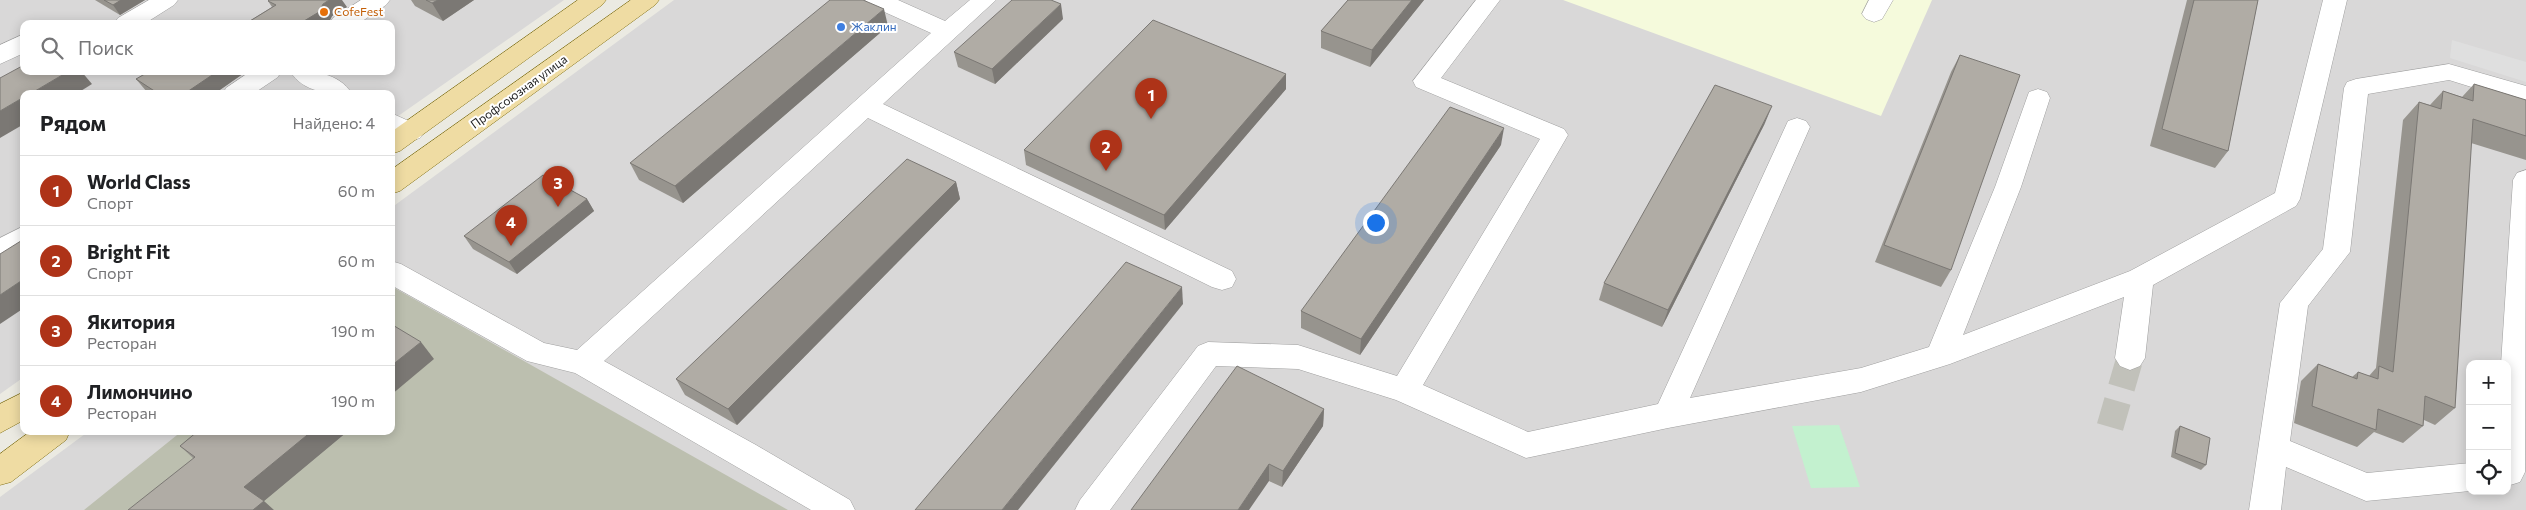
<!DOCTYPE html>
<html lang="ru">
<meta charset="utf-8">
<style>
body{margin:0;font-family:Commissioner,sans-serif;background:#f6f6f6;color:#202124}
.controls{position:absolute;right:15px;bottom:15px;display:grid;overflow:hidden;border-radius:10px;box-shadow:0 2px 12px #0003}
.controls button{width:45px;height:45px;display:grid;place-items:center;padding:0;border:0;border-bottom:1px solid #e0e0e0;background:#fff;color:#202124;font:25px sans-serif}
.you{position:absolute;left:1375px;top:222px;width:18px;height:18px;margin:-12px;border:4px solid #fff;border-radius:50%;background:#1a73e8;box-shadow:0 0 0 8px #1a73e833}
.badge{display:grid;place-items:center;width:32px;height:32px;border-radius:50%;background:#ae3318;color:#fff;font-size:16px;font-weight:700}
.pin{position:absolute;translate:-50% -41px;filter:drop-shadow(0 1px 2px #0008)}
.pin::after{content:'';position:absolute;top:26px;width:18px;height:15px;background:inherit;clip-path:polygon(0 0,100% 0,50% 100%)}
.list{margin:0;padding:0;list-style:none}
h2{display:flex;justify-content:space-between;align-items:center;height:65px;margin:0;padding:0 20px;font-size:21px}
h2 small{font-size:16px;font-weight:400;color:#757577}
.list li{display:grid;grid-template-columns:32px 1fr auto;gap:15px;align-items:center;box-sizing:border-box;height:70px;padding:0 20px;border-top:1px solid #e0e0e0}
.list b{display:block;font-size:19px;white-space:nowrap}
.list p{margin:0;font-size:16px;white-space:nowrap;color:#757577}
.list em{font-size:16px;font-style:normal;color:#757577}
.icon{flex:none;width:28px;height:28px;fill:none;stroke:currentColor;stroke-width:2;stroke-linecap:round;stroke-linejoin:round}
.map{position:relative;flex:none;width:2526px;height:510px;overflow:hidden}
.search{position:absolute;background:#fff;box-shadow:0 2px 12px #0003;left:20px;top:20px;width:375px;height:55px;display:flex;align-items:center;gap:12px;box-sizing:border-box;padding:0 18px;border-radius:10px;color:#757577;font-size:19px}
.panel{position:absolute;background:#fff;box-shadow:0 2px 12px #0003;left:20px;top:90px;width:375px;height:345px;border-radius:10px}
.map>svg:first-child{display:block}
.residential{fill:#d9d8d8;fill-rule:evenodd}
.education{fill:#f5fadc}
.construction{fill:#bcbfaf}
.park{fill:#c3f1cf}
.parking{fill:#dfdfdf}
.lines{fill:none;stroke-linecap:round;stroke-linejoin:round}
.minor-tunnel{stroke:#c1c1ba;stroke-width:27;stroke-dasharray:27 14;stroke-linecap:butt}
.minor-casing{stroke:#9f9f9f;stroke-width:1}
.major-casing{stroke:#806f12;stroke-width:1}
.minor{fill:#fff;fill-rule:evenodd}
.major{fill:#efdca3;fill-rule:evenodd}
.wall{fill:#97948e}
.shaded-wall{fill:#7b7874}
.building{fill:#b0aca5;stroke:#7b7874}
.food-dot{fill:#e8710a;stroke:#fff;stroke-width:2}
.shop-dot{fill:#3f7fe0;stroke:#fff;stroke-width:2}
.labels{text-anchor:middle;stroke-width:4;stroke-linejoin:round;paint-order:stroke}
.food-label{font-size:12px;fill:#c56008;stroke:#fff;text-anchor:start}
.shop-label{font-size:12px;fill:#366cbe;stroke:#fff;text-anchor:start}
.street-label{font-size:12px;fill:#1b1b1b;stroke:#fff}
</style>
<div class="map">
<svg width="2526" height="510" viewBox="0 0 2526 510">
<rect width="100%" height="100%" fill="#ebeae2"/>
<g class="residential">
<path d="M0 0H564L391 121V94H24V377L0 394ZM24 24H391V71H24Z"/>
<path d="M674 0H2526V510H0V497L89 431H391V208ZM2470 364H2507V491H2470Z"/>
</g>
<polygon class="education" points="1563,0 1932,0 1881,116"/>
<polygon class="construction" points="391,286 788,510 84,510 182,431 391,431"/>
<polygon class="park" points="1839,425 1860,487 1811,488 1792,426"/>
<polygon class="parking" points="2452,40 2526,62 2526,82 2450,58"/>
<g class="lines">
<polyline class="minor-tunnel" points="2110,427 2130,358"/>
<g class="minor-casing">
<g id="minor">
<polygon points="149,0 178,0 174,5 144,24 114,24 118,18"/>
<polygon points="361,0 390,0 386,5 358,24 329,24 333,18"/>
<polygon points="865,0 898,0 945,21 970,0 996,0 883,104 1232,271 1236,279 1232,287 1222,290 1212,287 868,118 604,361 756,445 850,500 855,510 811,510 575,373 527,361 391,285 391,261 401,264 544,343 577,350 931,33 869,5"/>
<polygon points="1476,0 1500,0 1441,78 1564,129 1568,135 1423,385 1528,432 1658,404 1788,121 1797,118 1806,121 1810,127 1690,398 1861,368 1929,347 1995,187 2029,92 2038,89 2047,92 2050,98 2021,187 1963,335 2130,271 2275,193 2323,0 2347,0 2300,199 2296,206 2153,285 2145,358 2140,366 2130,370 2120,366 2115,358 2124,297 1950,364 1861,392 1668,428 1526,458 1396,400 1298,369 1216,366 1110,510 1075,510 1080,500 1198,346 1208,342 1298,345 1397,376 1540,139 1416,87 1413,81"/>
<polygon points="1869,0 1893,0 1882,19 1874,22 1866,19 1862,14"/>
<polygon points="24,34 24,53 0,64 0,45"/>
<polygon points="2449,64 2526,86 2526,104 2449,80 2368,94 2350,252 2308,306 2290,441 2367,473 2470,463 2470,491 2366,501 2286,467 2281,510 2249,510 2280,303 2323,249 2344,88 2347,82 2356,79"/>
<polygon points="251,71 281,71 278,77 253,94 223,94 226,88"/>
<path d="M290 71C312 71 339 72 352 94 330 94 303 93 290 71Z"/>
<polygon points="391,113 420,126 424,132 420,138 411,141 391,133"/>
<polygon points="2526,170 2525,472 2520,482 2507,486 2507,364 2501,364 2513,180 2517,173"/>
<polygon points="24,226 24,250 10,259 0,262 0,238"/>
</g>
</g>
<g class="major-casing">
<g id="major">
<polygon points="578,0 606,0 602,5 400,151 391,154 391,132"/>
<polygon points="631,0 659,0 655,5 400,191 391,194 391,170"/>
<polygon points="24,392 24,420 0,433 0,404"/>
<polygon points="31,431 70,431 66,440 11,482 0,485 0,454"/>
</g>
</g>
<use href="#minor" class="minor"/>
<use href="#major" class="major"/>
</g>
<g class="wall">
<polygon points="95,0 145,0 120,15"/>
<polygon points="411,0 474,0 443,21 415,6"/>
<polygon points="1348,0 1424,0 1370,67 1321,48 1321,31"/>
<polygon points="2187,0 2258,0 2228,151 2215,168 2150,146"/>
<polygon points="268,1 347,7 332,16 328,24 245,24 272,7"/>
<polygon points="1063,19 995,84 958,67 954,52"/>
<polygon points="888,26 683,203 639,180 630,163"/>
<polygon points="1960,55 1951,270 1941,287 1875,262 1951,72"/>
<polygon points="150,71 247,71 214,94 149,94 147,92 136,79"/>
<polygon points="1286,74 1286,89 1165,230 1026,165 1024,150"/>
<polygon points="2474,84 2526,100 2526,160 2471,143 2455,408 2435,425 2424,420 2423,426 2403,443 2374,432 2357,447 2294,423 2301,381 2318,364 2352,377 2358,372 2369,376 2376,368 2403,120 2419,102 2430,105 2443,91 2462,97"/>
<polygon points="1765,123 1662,327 1599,300 1604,283"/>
<polygon points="1501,145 1360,355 1301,328 1301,311"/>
<polygon points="956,182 960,199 737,425 685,395 676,379"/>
<polygon points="587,199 594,211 517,274 473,249 464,236"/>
<polygon points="1324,409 1323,426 1282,487 1269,481 1131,510"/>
<polygon points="2180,426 2206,465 2201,470 2171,457 2175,431"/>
<polygon points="198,431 348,431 264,501 193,458 180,446"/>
</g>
<g class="shaded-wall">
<polygon points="121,0 145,0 120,15 113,5"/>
<polygon points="329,0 342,0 347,7 332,16 328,24 299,24 323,4"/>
<polygon points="438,0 474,0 443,21 432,3"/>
<polygon points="1412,0 1424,0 1370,67 1372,50"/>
<polygon points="1061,4 1063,19 995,84 992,69"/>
<polygon points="884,9 888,26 683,203 675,186"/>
<polygon points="69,71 81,71 92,84 76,94 30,94"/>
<polygon points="218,71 247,71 214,94 184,94"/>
<polygon points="1286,74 1286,89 1165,230 1164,215"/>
<polygon points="24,97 24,124 0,138 0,111"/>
<polygon points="1772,106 1765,123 1662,327 1668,310"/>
<polygon points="1504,128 1501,145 1360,355 1361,339"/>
<polygon points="956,182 960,199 737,425 728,409"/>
<polygon points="587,199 594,211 517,274 509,262"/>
<polygon points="24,279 24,308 0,324 0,295"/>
<polygon points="1182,287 1183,304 1018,510 1002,510"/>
<polygon points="421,342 434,359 391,395 391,366"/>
<polygon points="1324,409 1323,426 1282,487 1283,471"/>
<polygon points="312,431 348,431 264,501 274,510 253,510 244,487"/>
<polygon points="1269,464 1269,481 1249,510 1238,510"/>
</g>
<g class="building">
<polygon points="104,0 121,0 113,5"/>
<polygon points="269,0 329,0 323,4 319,12 299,24 245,24 276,5 268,1"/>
<polygon points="426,0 438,0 432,3"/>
<polygon points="830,0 863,0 884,9 675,186 630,163"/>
<polygon points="1012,0 1051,0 1061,4 992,69 954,52"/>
<polygon points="1348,0 1412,0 1372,50 1321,31"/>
<polygon points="2194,0 2258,0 2228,151 2162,129"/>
<polygon points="1153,20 1286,74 1164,215 1024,150"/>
<polygon points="1960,55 2020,75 1951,270 1884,245"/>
<polygon points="24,65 24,71 69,71 30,94 24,94 24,97 0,111 0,78"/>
<polygon points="150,71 218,71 184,94 159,94 136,79"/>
<polygon points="2474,84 2526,100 2526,136 2473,119 2455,408 2425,396 2423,426 2378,409 2376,430 2312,406 2318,364 2357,379 2358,372 2378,379 2379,366 2393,372 2419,102 2441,109 2443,91 2473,101"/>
<polygon points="1715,85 1772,106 1668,310 1604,283"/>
<polygon points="1450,107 1504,128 1361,339 1301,311"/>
<polygon points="907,159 956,182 728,409 676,379"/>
<polygon points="543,175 587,199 509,262 464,236"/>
<polygon points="24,239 24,279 0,295 0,254"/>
<polygon points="1126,262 1182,287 1002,510 915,510"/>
<polygon points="391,324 421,342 391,366"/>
<polygon points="1237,366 1324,409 1283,471 1269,464 1238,510 1131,510"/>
<polygon points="2180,426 2210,438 2206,465 2175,453"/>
<polygon points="198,431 312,431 244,487 264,501 253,510 128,510 195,457 180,446"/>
</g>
<circle class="food-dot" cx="324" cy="12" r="5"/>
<circle class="shop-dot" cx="841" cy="27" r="5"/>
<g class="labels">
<g class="food-label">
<text x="334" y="16">CofeFest</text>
</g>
<g class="shop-label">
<text x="851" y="31">Жаклин</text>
</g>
<g class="street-label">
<text transform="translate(519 92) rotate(-36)" y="4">Профсоюзная улица</text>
</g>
</g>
</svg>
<div class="controls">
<button>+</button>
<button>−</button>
<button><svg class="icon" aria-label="locate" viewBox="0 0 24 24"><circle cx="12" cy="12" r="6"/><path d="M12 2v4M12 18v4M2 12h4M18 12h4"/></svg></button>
</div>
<div class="you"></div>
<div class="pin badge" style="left:1151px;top:119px">1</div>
<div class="pin badge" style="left:1106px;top:171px">2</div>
<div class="pin badge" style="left:558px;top:207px">3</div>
<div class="pin badge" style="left:511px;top:246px">4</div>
<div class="search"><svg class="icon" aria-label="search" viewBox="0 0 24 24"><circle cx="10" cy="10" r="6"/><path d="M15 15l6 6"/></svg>Поиск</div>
<section class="panel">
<h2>Рядом<small>Найдено: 4</small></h2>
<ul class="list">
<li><span class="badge">1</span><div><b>World Class</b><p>Спорт</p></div><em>60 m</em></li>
<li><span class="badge">2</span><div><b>Bright Fit</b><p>Спорт</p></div><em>60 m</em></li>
<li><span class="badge">3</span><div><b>Якитория</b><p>Ресторан</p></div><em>190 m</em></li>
<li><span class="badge">4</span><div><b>Лимончино</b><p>Ресторан</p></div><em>190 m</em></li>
</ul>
</section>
</div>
